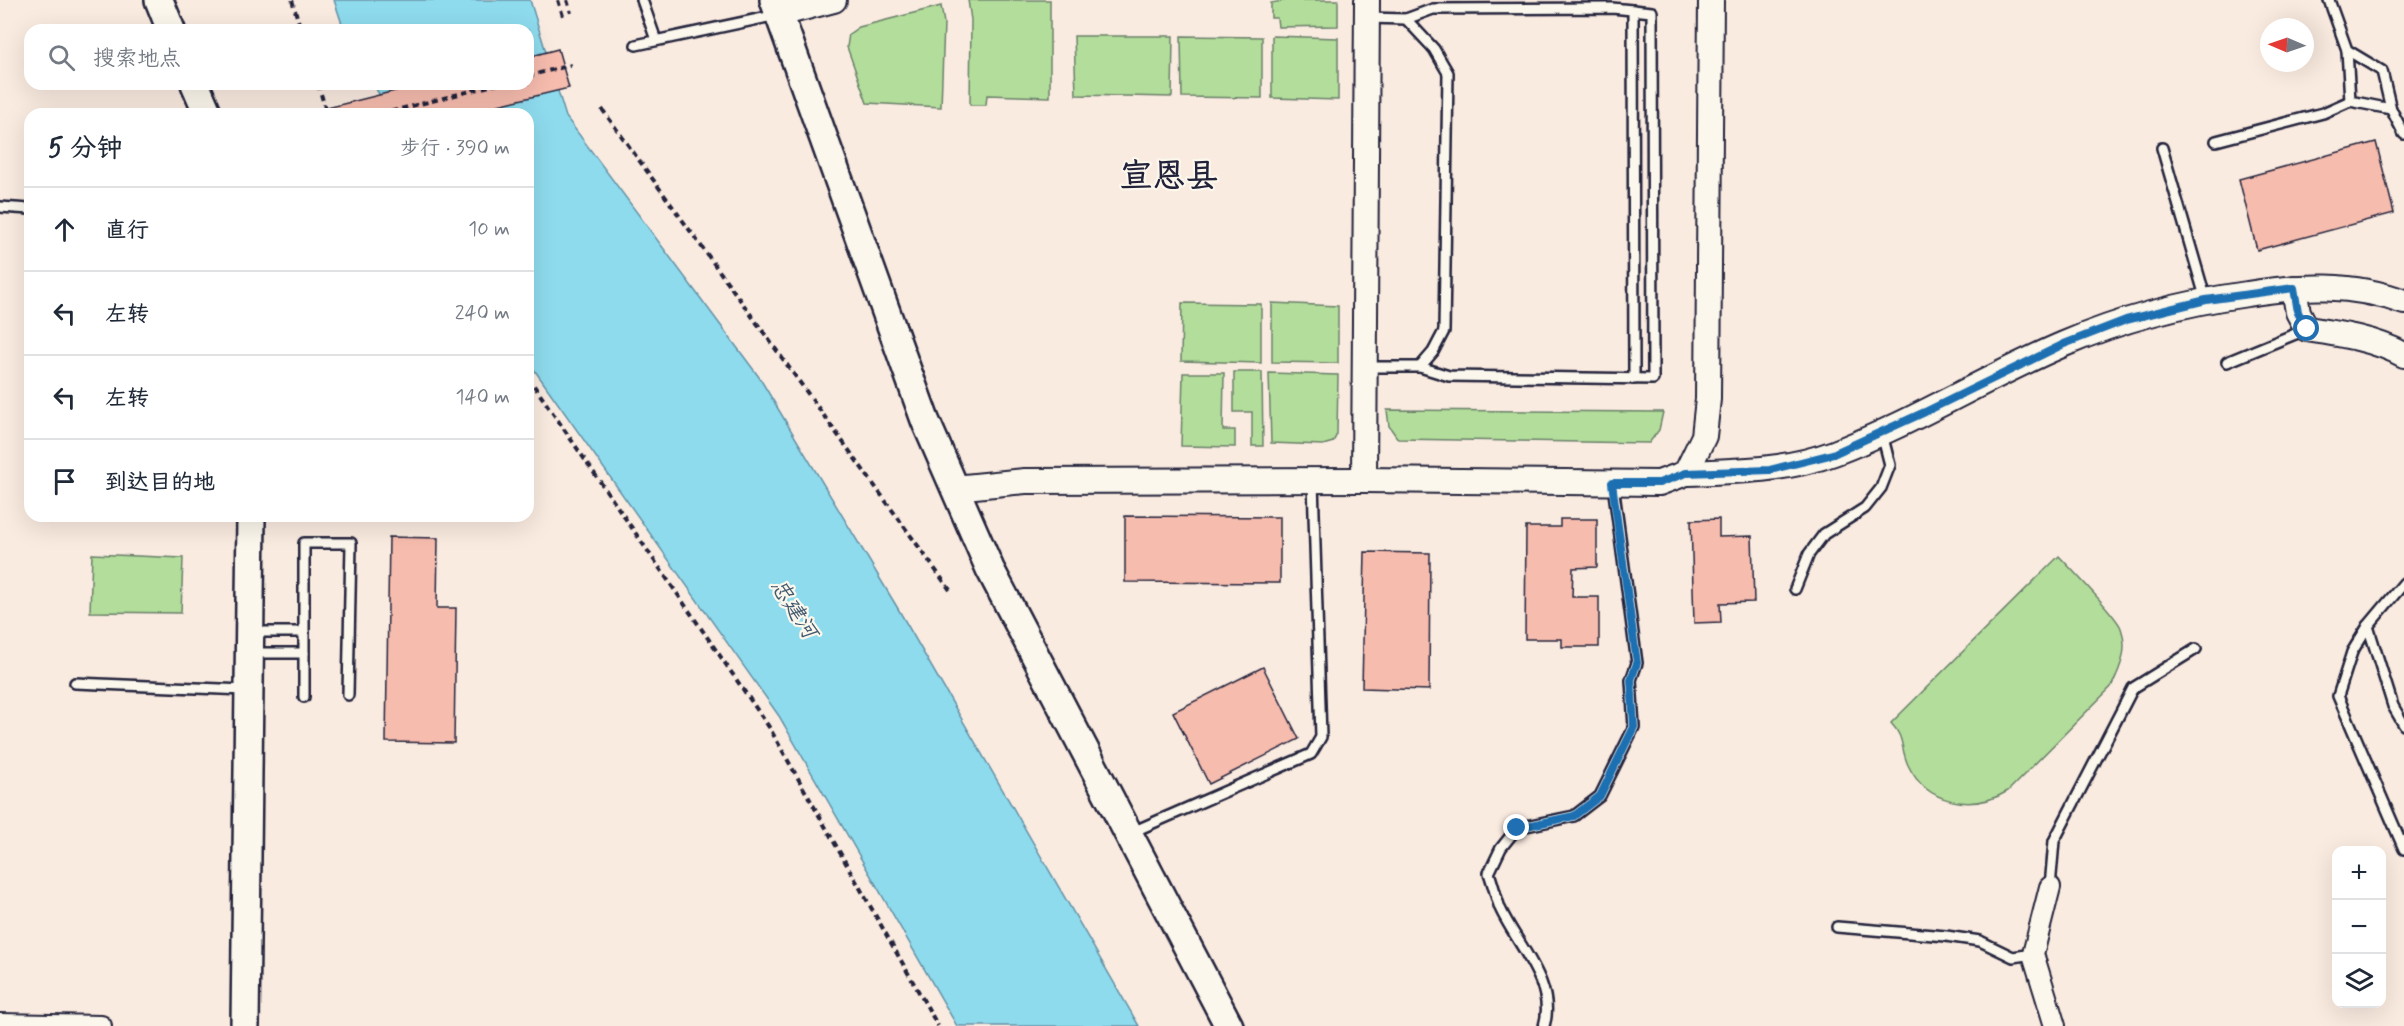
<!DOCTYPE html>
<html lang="zh">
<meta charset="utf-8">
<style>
body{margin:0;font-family:Mynerve,"LXGW WenKai TC",sans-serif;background:#f2f2f3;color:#1f2937}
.controls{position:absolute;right:18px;bottom:18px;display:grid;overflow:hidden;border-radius:12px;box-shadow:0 6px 24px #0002}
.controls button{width:54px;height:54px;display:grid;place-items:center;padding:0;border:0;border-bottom:2px solid #e0e1e3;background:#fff;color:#1f2937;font:30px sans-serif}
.compass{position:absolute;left:2260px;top:18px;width:54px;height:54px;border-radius:50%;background:#fff;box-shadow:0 6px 24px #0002;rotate:272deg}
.stop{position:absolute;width:18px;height:18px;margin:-14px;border:4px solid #1f6fb2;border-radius:50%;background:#fff}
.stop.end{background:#1f6fb2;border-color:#fff;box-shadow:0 2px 6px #0008}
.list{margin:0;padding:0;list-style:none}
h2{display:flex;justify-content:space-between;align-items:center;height:78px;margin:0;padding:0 24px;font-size:26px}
h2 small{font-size:20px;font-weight:400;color:#747a83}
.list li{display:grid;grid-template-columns:39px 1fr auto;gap:18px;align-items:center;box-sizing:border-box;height:84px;padding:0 24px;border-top:2px solid #e0e1e3}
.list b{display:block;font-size:22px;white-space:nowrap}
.list em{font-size:20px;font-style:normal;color:#747a83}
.icon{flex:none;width:33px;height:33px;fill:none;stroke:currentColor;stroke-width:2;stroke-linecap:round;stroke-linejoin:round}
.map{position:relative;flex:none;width:2404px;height:1026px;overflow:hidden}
.search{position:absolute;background:#fff;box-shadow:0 6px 24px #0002;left:24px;top:24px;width:510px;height:66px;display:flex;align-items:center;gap:15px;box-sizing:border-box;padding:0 21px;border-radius:18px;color:#747a83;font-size:22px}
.panel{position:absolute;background:#fff;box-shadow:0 6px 24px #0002;left:24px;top:108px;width:510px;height:414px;border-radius:18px}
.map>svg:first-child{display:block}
.green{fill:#b2dd9a;stroke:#6a806a;stroke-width:1.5}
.water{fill:#8edbed;stroke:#6391a6;stroke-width:1.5}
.building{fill:#f6bcae;stroke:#22223b;stroke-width:1.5}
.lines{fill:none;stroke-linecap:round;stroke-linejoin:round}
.service-casing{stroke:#22223b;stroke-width:14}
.minor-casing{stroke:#22223b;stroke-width:24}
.tertiary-casing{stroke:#22223b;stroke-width:28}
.secondary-casing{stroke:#22223b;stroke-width:32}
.path{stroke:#22223b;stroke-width:4;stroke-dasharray:6 4.5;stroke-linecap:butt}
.service{stroke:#fbf7ec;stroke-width:9}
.minor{stroke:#fbf7ec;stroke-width:20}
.tertiary{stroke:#fbf7ec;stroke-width:24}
.secondary{stroke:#fbf7ec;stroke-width:27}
.route{stroke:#1f6fb2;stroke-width:8}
.labels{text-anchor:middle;stroke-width:4.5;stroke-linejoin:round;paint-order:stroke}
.water-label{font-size:22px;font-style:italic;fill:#425a70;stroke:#fbf7ec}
.town-label{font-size:33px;font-weight:bold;fill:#22223b;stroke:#fbf7ec}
</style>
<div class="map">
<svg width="2404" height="1026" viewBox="0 0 2404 1026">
<rect width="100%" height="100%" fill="#faebe0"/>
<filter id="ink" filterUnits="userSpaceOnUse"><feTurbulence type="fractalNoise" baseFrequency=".0167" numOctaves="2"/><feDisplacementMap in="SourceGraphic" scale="12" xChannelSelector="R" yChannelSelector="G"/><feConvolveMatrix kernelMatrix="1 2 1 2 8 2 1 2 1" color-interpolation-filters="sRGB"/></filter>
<g filter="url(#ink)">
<g class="green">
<polygon points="968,0 1050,0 1050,97 987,95 986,105 970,105 971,20"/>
<polygon points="1287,0 1338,0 1338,26 1278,27 1277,18 1271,18 1271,3"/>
<polygon points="941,6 944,23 941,107 867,103 847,47 849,34 859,27"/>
<polygon points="1074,36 1173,36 1172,97 1076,95"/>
<polygon points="1181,36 1262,37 1262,98 1182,97"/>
<polygon points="1272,36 1338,38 1338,100 1272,98"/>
<polygon points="1182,303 1261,304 1261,363 1181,361"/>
<polygon points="1272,303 1338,306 1338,363 1272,362"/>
<polygon points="1234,372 1262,372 1263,446 1252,446 1252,412 1234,412"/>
<polygon points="1183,373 1224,373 1223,430 1235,430 1235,447 1181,446"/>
<polygon points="1269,373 1338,375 1337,434 1333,442 1323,445 1271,443"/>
<polygon points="1387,410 1663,412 1659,430 1649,443 1398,439 1389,426"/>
<polygon points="92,554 183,558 181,613 90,612"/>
<path d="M2059 556C2071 569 2117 616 2121 628 2129 649 2120 669 2111 687L2008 791C1973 812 1927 805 1908 765 1900 747 1905 738 1891 723Z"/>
</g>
<polygon class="water" points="334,0 530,0 566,117 759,377 897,607 1139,1026 957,1026 779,716 528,361 528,114 391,114 373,84 528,84 528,30 344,30"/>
<g class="building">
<polygon points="558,49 569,88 460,114 328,114 327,108 423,84 528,84 528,57"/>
<polygon points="2376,142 2394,213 2257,250 2239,179"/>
<polygon points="1125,516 1280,517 1280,583 1125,582"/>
<polygon points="1560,519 1597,519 1597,567 1573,568 1572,597 1599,597 1599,647 1562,647 1562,639 1525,639 1526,527 1560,527"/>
<polygon points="1719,519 1719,537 1752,536 1754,602 1720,603 1721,622 1694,623 1691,520"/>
<polygon points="389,537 438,538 437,608 456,608 454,743 386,742"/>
<polygon points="1365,552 1430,553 1429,690 1362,688"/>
<polygon points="1263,667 1299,739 1209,784 1173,712"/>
</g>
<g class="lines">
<g class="service-casing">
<g id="service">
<polyline points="642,0 656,40"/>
<polyline points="2329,0 2347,50 2382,71 2391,109 2404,134"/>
<polyline points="1633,10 1634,379"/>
<polyline points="1406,19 1434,49 1448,73 1444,331 1433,352 1420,367"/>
<polyline points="636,45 777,15"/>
<polyline points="2347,50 2350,101 2391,109"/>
<polyline points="2216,141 2323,113 2350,101"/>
<polyline points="2162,148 2206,300"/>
<polyline points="0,207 30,209"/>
<polyline points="2227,362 2305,330"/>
<polyline points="1367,367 1420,367 1449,376 1653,379 1652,12 1612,8 1433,9 1406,19 1367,18"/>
<polyline points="2404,583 2368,626 2352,652 2338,696 2404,849"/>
<polyline points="1795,589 1809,554 1824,534 1865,508 1881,488 1890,465 1882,434"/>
<polyline points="2368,626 2393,706 2404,725"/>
<polyline points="252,632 304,632"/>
<polyline points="253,653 304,653"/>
<polyline points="75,683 245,690"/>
<polyline points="304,697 304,543 351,543 348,695"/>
<polyline points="1130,833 1311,754 1321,737 1313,482"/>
<polyline points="2050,887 2054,841 2133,688 2196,649"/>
<polyline points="1837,927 1946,936 1980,941 2013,957 2033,954"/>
<path d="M1544 1026C1557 984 1516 944 1500 908 1496 897 1493 884 1489 873L1501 848 1517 828 1574 816 1600 796 1634 727 1631 680 1637 663 1613 485"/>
</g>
</g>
<g class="minor-casing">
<g id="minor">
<polyline points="2050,887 2033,954 2055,1026"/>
<polyline points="0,1024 101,1026"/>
</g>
</g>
<g class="tertiary-casing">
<g id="tertiary">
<polyline points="780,14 834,0"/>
<path d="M2294 288 2298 312 2307 329C2340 334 2375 339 2404 355"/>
<path d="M1686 473C1736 471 1786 471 1834 453 1913 423 1986 377 2064 344 2122 319 2184 303 2247 294 2301 285 2353 283 2404 302"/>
<polyline points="1364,480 1367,0"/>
<polyline points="955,488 1025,481 1364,480 1659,483 1686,473 1704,436 1708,399 1711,0"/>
</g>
</g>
<g class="secondary-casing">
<g id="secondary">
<polyline points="159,0 171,30"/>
<polyline points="774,0 925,420 990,569 1229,1026"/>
<polyline points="195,84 208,114"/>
<polyline points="245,1026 251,516"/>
</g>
</g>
<g class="path">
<polyline points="292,0 301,30"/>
<polyline points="558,0 563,16"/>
<polyline points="567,0 571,13"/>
<polyline points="528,76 571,65"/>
<polyline points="318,84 327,114"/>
<polyline points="602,109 950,590"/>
<polyline points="381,114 498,84"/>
<polyline points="528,377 769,727 938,1026"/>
</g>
<use href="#service" class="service"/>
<use href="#minor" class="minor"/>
<use href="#tertiary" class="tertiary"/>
<use href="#secondary" class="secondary"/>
</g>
</g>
<g class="lines" filter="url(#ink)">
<polyline class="route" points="1517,828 1574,816 1600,796 1634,727 1631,680 1637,663 1612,483 1659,483 1686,473 1770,470 1833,454 1925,412 2064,344 2126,320 2206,300 2294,288 2298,312 2307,329"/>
</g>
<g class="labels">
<g class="water-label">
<text transform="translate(795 608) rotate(57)" y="8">忠建河</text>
</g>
<g class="town-label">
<text x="1169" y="186">宣恩县</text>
</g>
</g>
</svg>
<div class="controls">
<button>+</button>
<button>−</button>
<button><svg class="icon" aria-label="layers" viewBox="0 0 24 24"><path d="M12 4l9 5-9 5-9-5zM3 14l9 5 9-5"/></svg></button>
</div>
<svg class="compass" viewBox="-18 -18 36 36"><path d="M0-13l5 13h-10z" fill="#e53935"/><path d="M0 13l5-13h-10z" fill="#747a83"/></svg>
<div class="stop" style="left:2307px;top:329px"></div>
<div class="stop end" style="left:1517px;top:828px"></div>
<div class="search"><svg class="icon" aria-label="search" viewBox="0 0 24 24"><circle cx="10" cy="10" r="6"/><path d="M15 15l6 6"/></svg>搜索地点</div>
<section class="panel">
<h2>5 分钟<small>步行 · 390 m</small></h2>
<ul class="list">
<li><svg class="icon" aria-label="ahead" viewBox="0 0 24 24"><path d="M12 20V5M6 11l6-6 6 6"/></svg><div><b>直行</b></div><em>10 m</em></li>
<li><svg class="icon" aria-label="left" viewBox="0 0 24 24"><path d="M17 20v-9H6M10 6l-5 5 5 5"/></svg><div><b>左转</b></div><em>240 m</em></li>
<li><svg class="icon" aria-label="left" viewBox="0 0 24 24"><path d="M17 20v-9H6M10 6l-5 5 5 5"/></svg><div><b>左转</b></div><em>140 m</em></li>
<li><svg class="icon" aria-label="arrive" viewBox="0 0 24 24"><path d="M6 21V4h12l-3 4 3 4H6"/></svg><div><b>到达目的地</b></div></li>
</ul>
</section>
</div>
